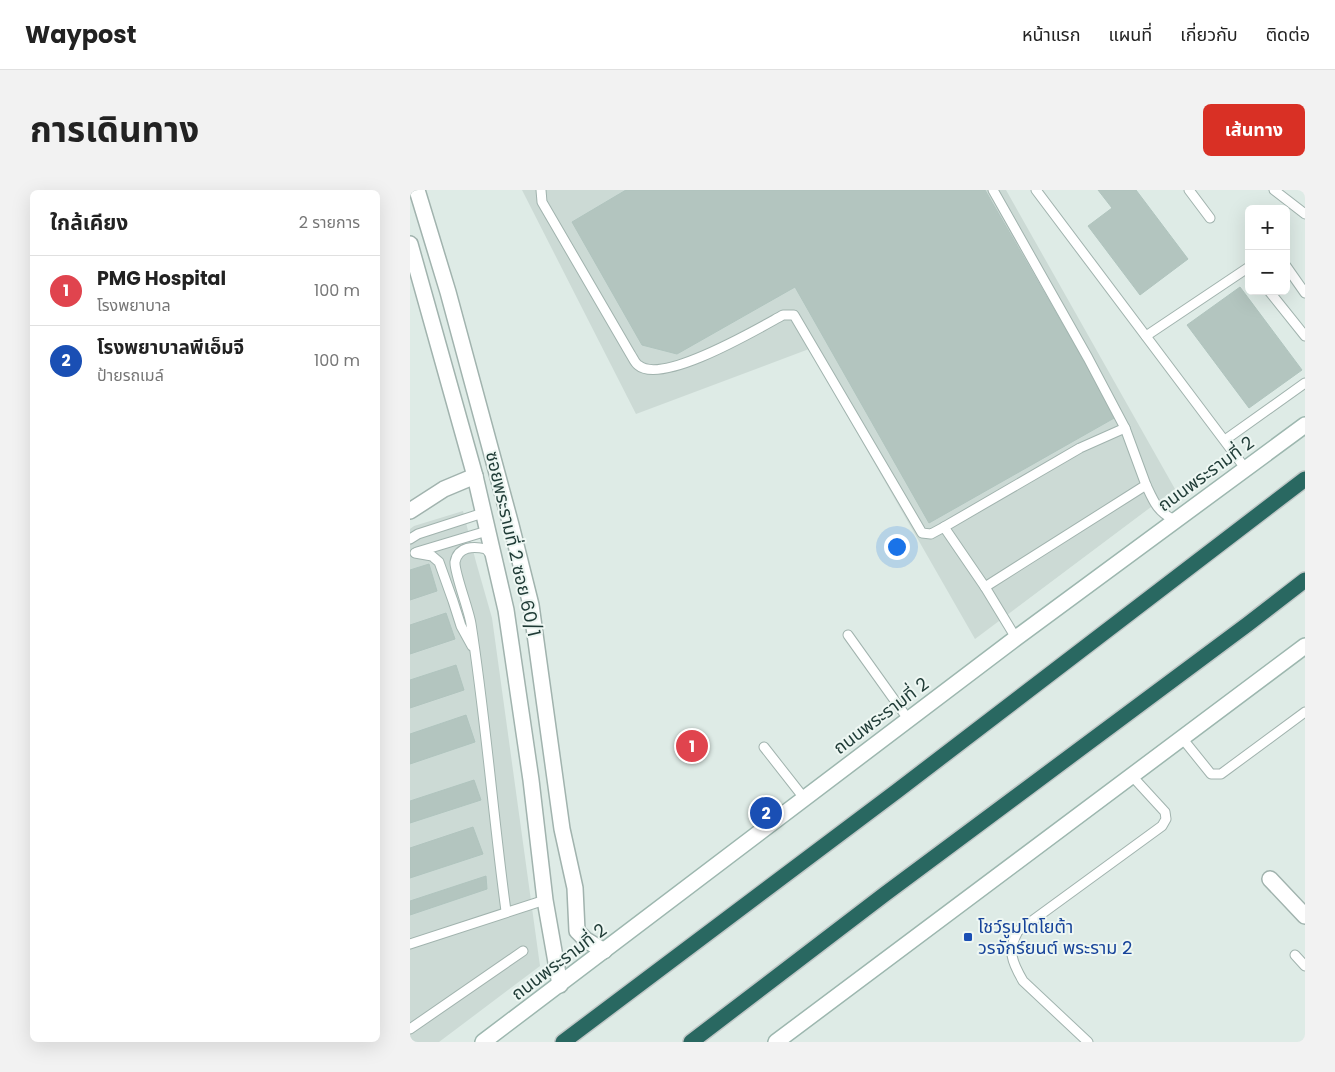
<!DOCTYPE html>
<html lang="th">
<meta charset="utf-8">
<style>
body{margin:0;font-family:Poppins,"Noto Sans Thai",sans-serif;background:#f2f2f2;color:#222}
.controls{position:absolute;right:15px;top:15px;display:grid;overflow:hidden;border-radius:8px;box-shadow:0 5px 20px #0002}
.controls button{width:45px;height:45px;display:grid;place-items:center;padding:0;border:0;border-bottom:1px solid #e0e0e0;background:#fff;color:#222;font:25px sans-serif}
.you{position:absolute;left:486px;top:356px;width:18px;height:18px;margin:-12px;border:4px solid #fff;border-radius:50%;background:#1a73e8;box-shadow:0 0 0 8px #1a73e833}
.badge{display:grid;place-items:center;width:32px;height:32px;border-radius:50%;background:#d93025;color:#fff;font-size:16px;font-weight:700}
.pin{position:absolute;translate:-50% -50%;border:2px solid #fff;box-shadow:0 1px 5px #0006}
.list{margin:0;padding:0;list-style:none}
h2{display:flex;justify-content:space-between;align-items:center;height:65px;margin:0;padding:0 20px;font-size:21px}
h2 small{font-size:16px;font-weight:400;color:#767676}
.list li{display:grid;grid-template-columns:32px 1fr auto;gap:15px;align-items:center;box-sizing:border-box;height:70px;padding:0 20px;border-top:1px solid #e0e0e0}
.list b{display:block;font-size:19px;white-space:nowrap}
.list p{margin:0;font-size:16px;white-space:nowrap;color:#767676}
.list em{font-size:16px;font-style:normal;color:#767676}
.map{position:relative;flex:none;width:895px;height:852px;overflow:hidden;border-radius:8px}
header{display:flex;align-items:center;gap:30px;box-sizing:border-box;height:70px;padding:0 25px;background:#fff;border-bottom:1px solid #e0e0e0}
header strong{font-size:24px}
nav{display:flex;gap:28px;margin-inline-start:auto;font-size:18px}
.intro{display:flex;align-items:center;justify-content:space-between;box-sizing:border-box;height:120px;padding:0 30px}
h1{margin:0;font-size:35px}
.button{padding:12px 22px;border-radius:8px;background:#d93025;color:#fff;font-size:18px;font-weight:700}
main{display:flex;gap:30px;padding:0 30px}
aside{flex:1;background:#fff;border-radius:8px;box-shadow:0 5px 20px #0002}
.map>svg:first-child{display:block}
.built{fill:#ccdad5}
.building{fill:#b3c5bf;stroke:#b0c4be}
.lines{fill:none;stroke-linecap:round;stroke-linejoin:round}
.lane-casing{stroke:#a1b3ae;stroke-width:11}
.street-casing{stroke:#a1b3ae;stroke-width:18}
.secondary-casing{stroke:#9db7af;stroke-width:18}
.highway-casing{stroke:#c0c8c7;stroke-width:18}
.lane{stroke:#fff;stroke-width:9}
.street{stroke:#fff;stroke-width:15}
.secondary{stroke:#fff;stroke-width:15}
.highway{stroke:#296861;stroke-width:15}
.transit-dot{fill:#1a4fb4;stroke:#eef7f3;stroke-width:2}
.labels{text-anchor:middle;stroke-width:4;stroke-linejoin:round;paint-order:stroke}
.street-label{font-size:18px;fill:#1f3b36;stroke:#eef7f3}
.transit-label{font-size:18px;fill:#164399;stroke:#eef7f3;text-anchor:start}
</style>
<header>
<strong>Waypost</strong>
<nav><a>หน้าแรก</a><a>แผนที่</a><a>เกี่ยวกับ</a><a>ติดต่อ</a></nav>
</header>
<div class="intro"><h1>การเดินทาง</h1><a class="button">เส้นทาง</a></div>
<main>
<aside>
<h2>ใกล้เคียง<small>2 รายการ</small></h2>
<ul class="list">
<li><span class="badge" style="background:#e0444e">1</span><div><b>PMG Hospital</b><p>โรงพยาบาล</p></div><em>100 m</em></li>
<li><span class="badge" style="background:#1a4fb4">2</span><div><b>โรงพยาบาลพีเอ็มจี</b><p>ป้ายรถเมล์</p></div><em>100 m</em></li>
</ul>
</aside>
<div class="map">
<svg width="895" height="852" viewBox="0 0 895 852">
<rect width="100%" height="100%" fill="#deebe6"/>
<g class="built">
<polygon points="112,0 596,0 765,299 565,449 399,159 226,224"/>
<polygon points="53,321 66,372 82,428 130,776 29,852 0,852 0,339 4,336"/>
</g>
<g class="building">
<polygon points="216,0 575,0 706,227 519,333 385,97 267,164 232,155 162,32"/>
<polygon points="688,0 726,0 778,69 730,105 678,36 702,18"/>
<polygon points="830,97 892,180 839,218 777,135"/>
<polygon points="19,374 27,401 0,410 0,380"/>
<polygon points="36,423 45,449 0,464 0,435"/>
<polygon points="46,475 54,500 0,518 0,490"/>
<polygon points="56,525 65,552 0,574 0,544"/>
<polygon points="64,590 71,610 0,633 0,611"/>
<polygon points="63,637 73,664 0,688 0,658"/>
<polygon points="76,686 77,699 0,725 0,711"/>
</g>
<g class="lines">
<g class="lane-casing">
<g id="lane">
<path d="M131 0 132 12 221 165C223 168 225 173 228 175 252 196 349 138 373 125H384L512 343 521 344 534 337 575 397 606 448"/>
<polyline points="626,0 835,278"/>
<polyline points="779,0 800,28"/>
<polyline points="864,0 895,24"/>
<polyline points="876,76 895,103"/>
<polyline points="859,101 895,146"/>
<polyline points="736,146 839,77"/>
<polyline points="815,250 895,193"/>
<path d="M736 295C744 312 747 321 764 330"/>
<polyline points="534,337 670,258 715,238"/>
<polyline points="0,349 8,344 73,323"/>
<polyline points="7,362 77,341"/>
<polyline points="5,363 22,366 29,372 43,411 51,436 62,456"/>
<path d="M82 366 76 359C64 356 48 356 45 372 44 382 59 420 61 434 76 530 83 626 96 721"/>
<polyline points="575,397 736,295 715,238 678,168 583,0"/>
<polyline points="438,445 498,529"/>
<polyline points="772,548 801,584 811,584 895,522"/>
<polyline points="354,557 394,608"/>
<polyline points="0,754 135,710"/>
<polyline points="885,765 895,776"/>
<polyline points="0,839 113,761"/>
<path d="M678 852 613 791C602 772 597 761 608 741L752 636 756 629 755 622 722 586"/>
</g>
</g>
<g class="street-casing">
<g id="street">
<polyline points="7,0 38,102 101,335 121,415 152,639 165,698 167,741 176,750 194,761"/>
<polyline points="0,54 65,286 96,420 121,590 135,710 150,795"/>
<polyline points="0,321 34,299 65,286"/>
<polyline points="860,689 895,726"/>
</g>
</g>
<g class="secondary-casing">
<g id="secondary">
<polyline points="73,852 606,448 895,235"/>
<polyline points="366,852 895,456"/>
</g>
</g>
<g class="highway-casing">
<g id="highway">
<polyline points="153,852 487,601 895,289"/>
<polyline points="281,852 475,704 838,434 895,390"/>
</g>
</g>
<use href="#lane" class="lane"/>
<use href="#street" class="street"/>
<use href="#secondary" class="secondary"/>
<use href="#highway" class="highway"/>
</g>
<rect class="transit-dot" x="553" y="742" width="10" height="10" rx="2.5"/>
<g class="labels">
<g class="street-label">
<text transform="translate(796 284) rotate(-36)" y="6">ถนนพระรามที่ 2</text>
<text transform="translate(103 354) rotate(77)" y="6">ซอยพระรามที่ 2 ซอย 60/1</text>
<text transform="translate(471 526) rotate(-37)" y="6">ถนนพระรามที่ 2</text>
<text transform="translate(149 772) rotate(-37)" y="6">ถนนพระรามที่ 2</text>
</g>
<g class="transit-label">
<text x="568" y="743">โชว์รูมโตโยต้า<tspan x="568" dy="21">วรจักร์ยนต์ พระราม 2</tspan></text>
</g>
</g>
</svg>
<div class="controls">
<button>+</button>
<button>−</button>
</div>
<div class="you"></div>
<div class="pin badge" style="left:282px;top:556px;background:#e0444e">1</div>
<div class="pin badge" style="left:356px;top:623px;background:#1a4fb4">2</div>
</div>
</main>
